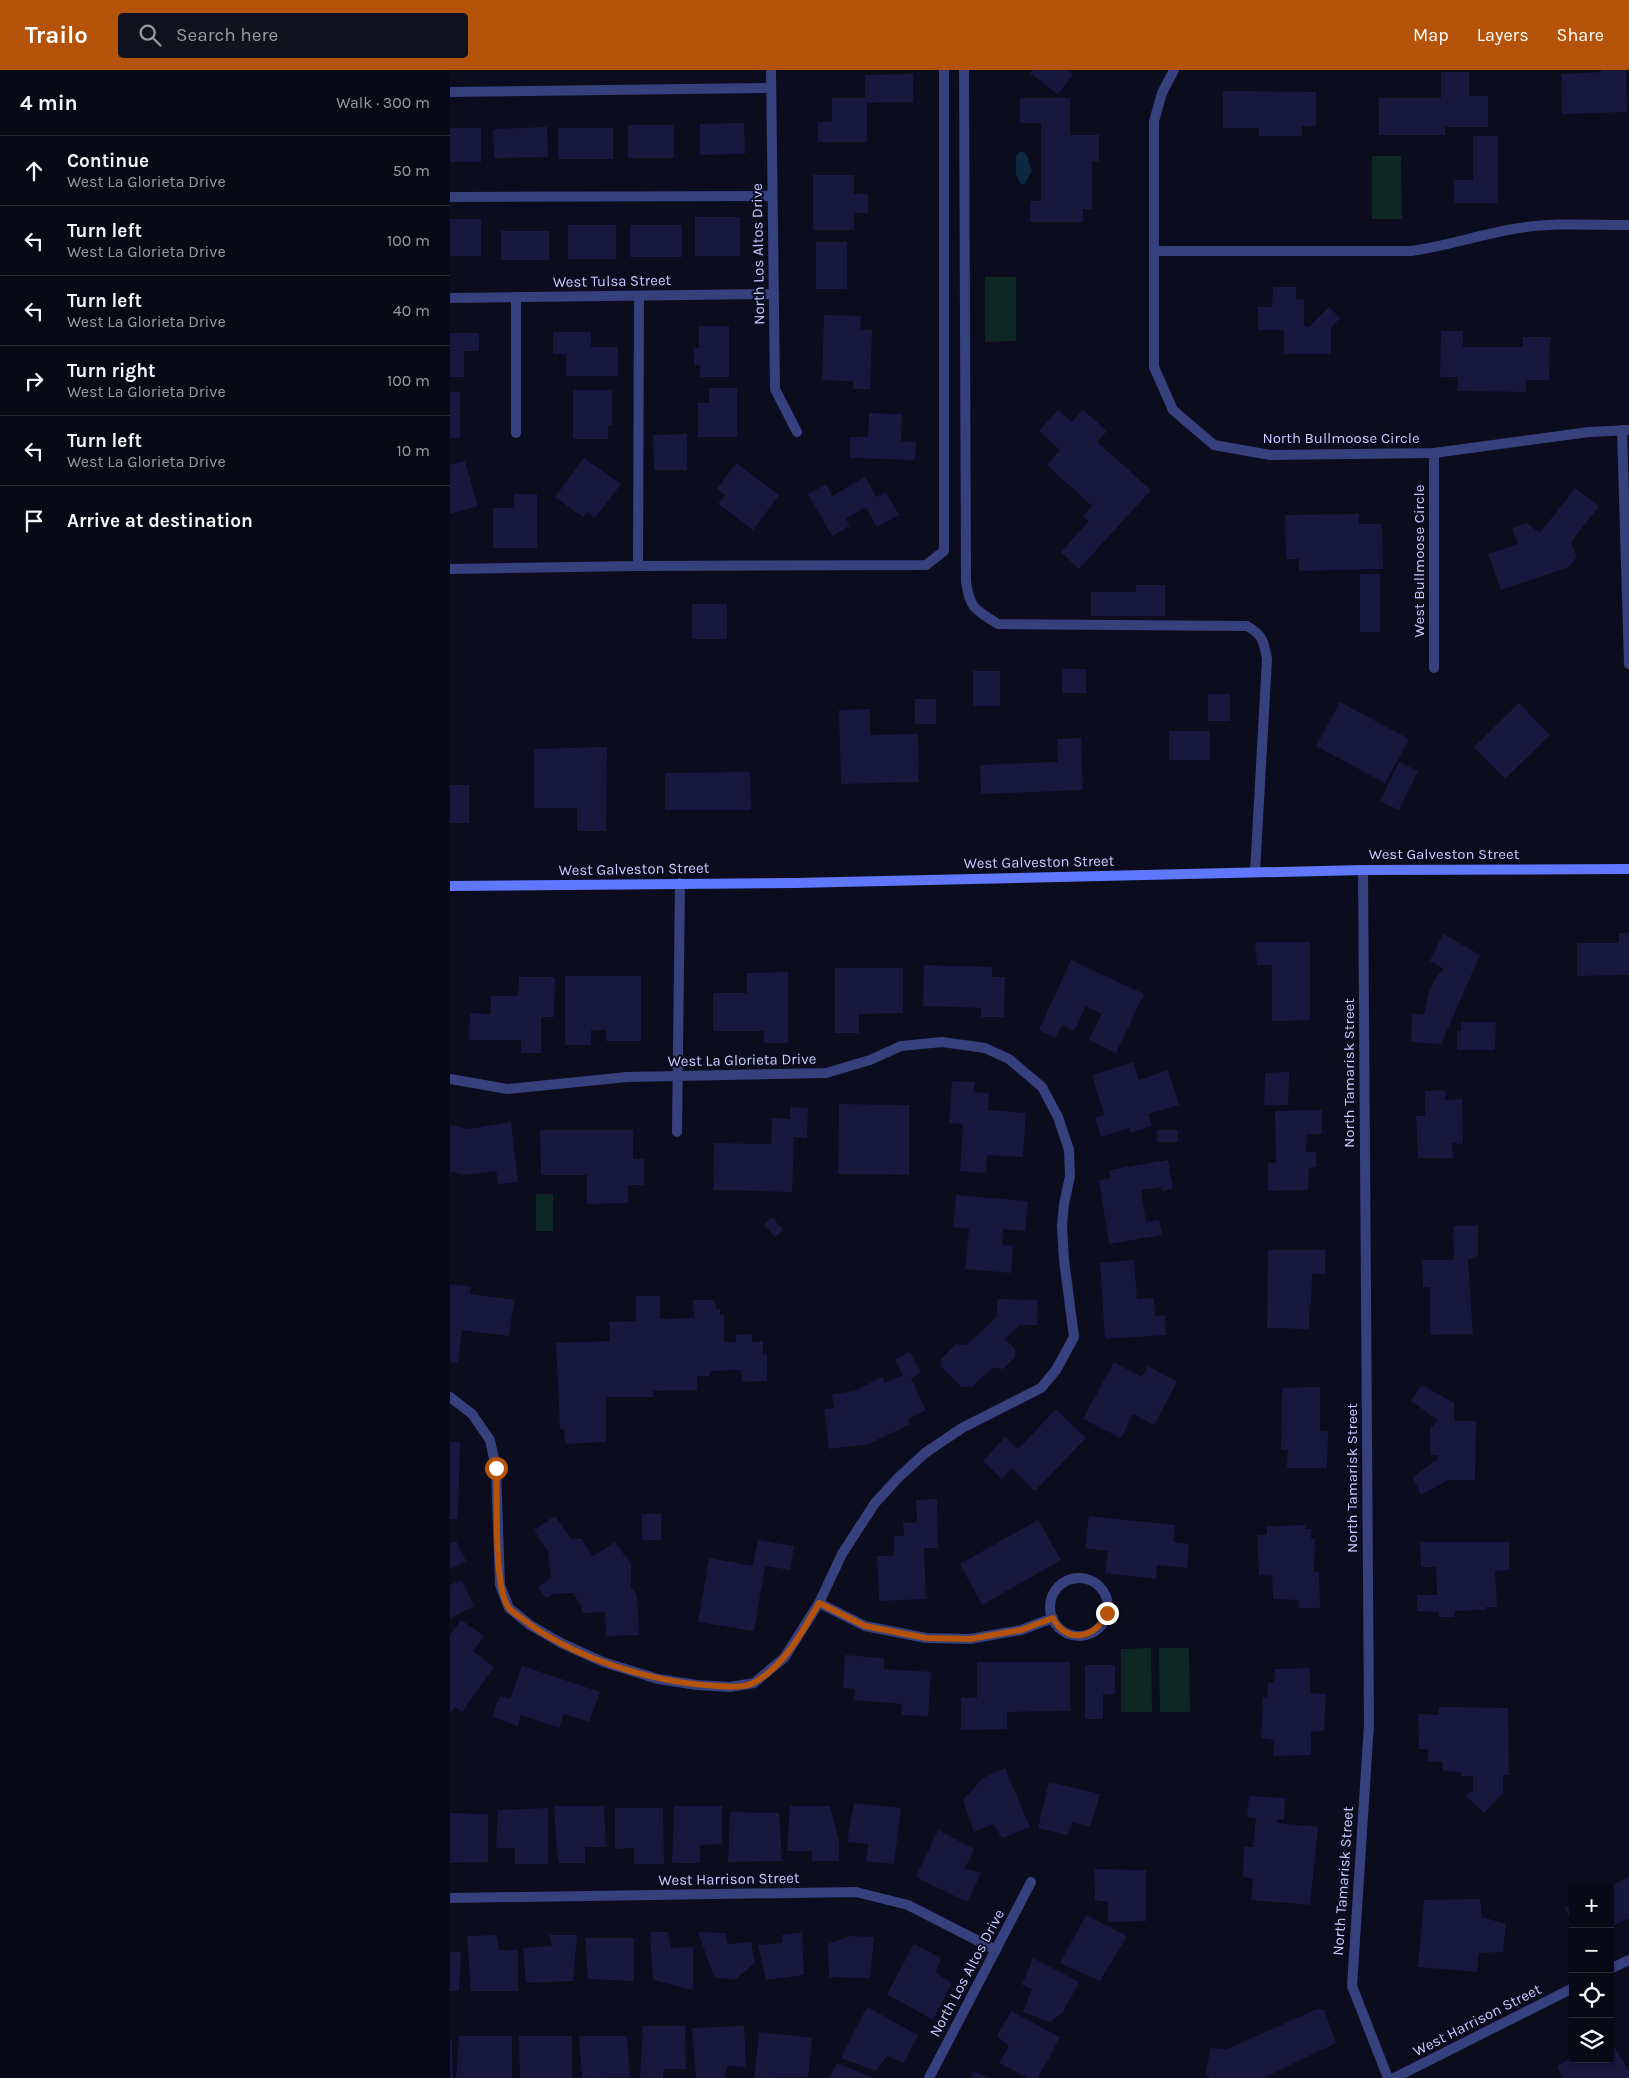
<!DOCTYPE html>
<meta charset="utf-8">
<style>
body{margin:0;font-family:Karla,sans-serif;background:#11121f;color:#f1f3f6}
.controls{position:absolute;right:15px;bottom:15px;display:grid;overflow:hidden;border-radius:5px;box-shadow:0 1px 4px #0004}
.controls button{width:45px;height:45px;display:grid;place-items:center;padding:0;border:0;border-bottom:1px solid #292a35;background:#080916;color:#f1f3f6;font:25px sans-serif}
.stop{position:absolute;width:15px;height:15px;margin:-11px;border:4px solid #b45309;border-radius:50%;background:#fff}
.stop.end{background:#b45309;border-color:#fff;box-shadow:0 1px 5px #0008}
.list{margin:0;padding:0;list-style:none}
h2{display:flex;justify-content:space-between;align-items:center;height:65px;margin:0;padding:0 20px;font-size:21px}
h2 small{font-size:16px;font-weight:400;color:#989aa1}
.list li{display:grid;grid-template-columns:32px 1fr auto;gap:15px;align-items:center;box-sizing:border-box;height:70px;padding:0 20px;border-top:1px solid #292a35}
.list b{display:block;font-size:19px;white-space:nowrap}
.list p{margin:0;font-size:16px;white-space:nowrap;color:#989aa1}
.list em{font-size:16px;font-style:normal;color:#989aa1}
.icon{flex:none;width:28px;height:28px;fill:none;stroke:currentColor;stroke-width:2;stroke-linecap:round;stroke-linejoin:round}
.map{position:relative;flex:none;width:1179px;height:2008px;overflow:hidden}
header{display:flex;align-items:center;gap:30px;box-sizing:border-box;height:70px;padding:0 25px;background:#b45309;color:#fff}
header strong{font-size:24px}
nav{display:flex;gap:28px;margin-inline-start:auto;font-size:18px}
.search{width:350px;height:45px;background:#11121f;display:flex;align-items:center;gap:12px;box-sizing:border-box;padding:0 18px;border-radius:5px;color:#989aa1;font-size:19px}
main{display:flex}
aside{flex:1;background:#080916}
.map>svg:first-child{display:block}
.green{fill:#0e2722}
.water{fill:#0b2a42}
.building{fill:#18173e}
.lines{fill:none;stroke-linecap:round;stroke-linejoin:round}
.lane{stroke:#36407d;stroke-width:10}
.street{stroke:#36407d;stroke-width:10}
.secondary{stroke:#5f78ff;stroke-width:10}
.route{stroke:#b45309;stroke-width:6}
.labels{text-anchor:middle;stroke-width:4;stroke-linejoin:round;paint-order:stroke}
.street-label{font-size:15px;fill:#c8cbff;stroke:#0b0c1d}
</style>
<header>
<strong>Trailo</strong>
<div class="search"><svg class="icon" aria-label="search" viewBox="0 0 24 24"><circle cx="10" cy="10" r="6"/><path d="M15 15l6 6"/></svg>Search here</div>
<nav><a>Map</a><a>Layers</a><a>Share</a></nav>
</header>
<main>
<aside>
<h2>4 min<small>Walk · 300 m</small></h2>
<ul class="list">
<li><svg class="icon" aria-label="ahead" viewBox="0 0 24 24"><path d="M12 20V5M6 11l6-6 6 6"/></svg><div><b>Continue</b><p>West La Glorieta Drive</p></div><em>50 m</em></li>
<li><svg class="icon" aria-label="left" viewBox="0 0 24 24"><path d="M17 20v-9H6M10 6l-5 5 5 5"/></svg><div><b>Turn left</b><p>West La Glorieta Drive</p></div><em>100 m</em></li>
<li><svg class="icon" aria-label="left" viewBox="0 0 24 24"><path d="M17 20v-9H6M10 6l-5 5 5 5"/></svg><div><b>Turn left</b><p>West La Glorieta Drive</p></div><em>40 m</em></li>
<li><svg class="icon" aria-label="right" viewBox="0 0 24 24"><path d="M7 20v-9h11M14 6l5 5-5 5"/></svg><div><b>Turn right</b><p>West La Glorieta Drive</p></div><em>100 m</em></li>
<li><svg class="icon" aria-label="left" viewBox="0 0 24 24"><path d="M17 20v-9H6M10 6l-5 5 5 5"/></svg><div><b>Turn left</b><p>West La Glorieta Drive</p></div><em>10 m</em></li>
<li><svg class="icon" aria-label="arrive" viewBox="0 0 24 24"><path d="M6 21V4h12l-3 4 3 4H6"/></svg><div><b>Arrive at destination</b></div></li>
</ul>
</aside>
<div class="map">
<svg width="1179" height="2008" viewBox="0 0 1179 2008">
<rect width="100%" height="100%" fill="#0b0c1d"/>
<g class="green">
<polygon points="922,86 951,86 952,149 922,149"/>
<polygon points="535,207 566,207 566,271 535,272"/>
<rect x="86" y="1124" width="17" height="37"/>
<polygon points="701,1578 702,1642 671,1642 671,1579"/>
<polygon points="709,1578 739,1578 740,1642 710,1642"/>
</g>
<path class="water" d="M569 82H574C579 87 578 94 582 100L574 115 570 113 566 104V86Z"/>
<g class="building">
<polygon points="583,0 618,0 623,4 608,24 580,3"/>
<polygon points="1151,0 1176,0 1177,42 1112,44 1111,4 1151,2"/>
<polygon points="991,2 1019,2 1019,26 1038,26 1038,57 995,57 995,65 929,65 929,28 991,28"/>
<polygon points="463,4 463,32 417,33 417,72 368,72 368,52 382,52 382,28 415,28 415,5"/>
<polygon points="773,21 866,22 866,56 852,56 852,66 809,66 809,58 773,58"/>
<polygon points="570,28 620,28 620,65 649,65 649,91 642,91 642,139 633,139 633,152 580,152 580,131 591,131 591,53 570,53"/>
<polygon points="294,53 295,84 250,85 250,54"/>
<rect x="178" y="55" width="46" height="33"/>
<polygon points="97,57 98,87 44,88 43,59"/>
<rect x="0" y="58" width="31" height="34"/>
<rect x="108" y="58" width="55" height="31"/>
<polygon points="1023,66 1048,66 1048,133 1004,133 1004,110 1023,110"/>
<polygon points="363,105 404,105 404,124 418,124 418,143 404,143 404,160 363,160"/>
<rect x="245" y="147" width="45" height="39"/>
<rect x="0" y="149" width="31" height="37"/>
<rect x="118" y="155" width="48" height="34"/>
<rect x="180" y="155" width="52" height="32"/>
<rect x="51" y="161" width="48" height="29"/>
<rect x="366" y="172" width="31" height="47"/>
<polygon points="823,217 846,217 846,229 854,230 854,256 859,257 879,237 890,248 881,258 881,284 834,284 834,260 808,260 808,237 822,237"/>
<polygon points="374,245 411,246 410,260 422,260 420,319 403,319 403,311 372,310"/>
<polygon points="249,256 279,256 279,307 250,307 250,295 244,295 244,278 249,278"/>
<polygon points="991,261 1013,261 1013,277 1073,277 1073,267 1100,267 1099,310 1076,310 1076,322 1008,321 1008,307 990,307"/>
<polygon points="103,262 141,262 141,277 168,277 168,306 116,306 116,284 103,284"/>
<polygon points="0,263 29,263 29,281 14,281 14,307 0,307"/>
<polygon points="259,318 287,318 287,367 248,367 248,333 259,333"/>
<polygon points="123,320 162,320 162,355 158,355 158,369 123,369"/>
<rect x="0" y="322" width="10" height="46"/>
<polygon points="608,340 622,352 633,340 657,361 647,372 701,420 629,499 611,482 639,451 633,446 642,436 597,395 610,380 589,361"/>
<polygon points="419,343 452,344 451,371 466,372 465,390 400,388 400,367 418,367"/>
<polygon points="237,364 237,400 204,400 203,365"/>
<polygon points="134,388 171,414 145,448 137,442 133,447 105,427"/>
<polygon points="15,391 28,436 0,444 0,395"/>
<polygon points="286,393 329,425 303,460 268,434 275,425 267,419"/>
<polygon points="415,407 426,427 436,422 449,445 427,457 416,437 396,449 400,456 382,466 358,424 376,414 382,426"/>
<polygon points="1125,418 1149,436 1121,472 1127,487 1119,497 1051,520 1038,484 1068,474 1062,458 1077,453 1090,463"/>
<polygon points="64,424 87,424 87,478 43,478 43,438 64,438"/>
<polygon points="909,444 909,454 932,454 933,499 849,501 849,489 836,489 835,445"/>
<rect x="910" y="504" width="20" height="58"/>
<polygon points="686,515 715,515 715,546 641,546 641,522 686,522"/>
<rect x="242" y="534" width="35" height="35"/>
<rect x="612" y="599" width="24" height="24"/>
<rect x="523" y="601" width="27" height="35"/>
<rect x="758" y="624" width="22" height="27"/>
<rect x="465" y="629" width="21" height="25"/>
<polygon points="890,632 959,669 935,713 866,676"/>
<polygon points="1069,633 1100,665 1055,709 1024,677"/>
<polygon points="420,639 420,665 468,664 469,712 391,714 389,640"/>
<rect x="719" y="661" width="41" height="29"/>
<polygon points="631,668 633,720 531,724 530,695 608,692 607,669"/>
<polygon points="157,677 156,761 127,761 127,738 84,738 84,679"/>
<polygon points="949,692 968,701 949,740 930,731"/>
<polygon points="300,702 301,740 215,740 215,703"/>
<rect x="0" y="715" width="19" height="38"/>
<polygon points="1169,863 1179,863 1179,905 1127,906 1127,873 1169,873"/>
<polygon points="993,864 1030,885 991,974 961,972 962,944 974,944 979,920 989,903 994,899 980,891"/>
<polygon points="805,872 860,872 860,950 822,951 822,895 807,895"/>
<polygon points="621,890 694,924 666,983 639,970 652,944 636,936 624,961 612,955 605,968 589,960"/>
<polygon points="474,895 542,897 542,907 555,907 554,947 531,947 531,938 473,936"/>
<polygon points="385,898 453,898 453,943 409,944 409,963 385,963"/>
<polygon points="338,902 338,973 314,973 314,961 263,961 263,923 297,923 297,903"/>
<polygon points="115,906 191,906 191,971 156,971 156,960 141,960 141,975 115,975"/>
<polygon points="69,907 105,907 104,947 91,947 91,983 71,983 71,970 19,970 20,943 41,944 41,926 68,926"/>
<polygon points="1011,952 1046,952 1045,980 1007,980 1007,961 1011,961"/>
<polygon points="683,992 689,1010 718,1000 729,1035 698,1044 702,1056 681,1063 679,1058 651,1067 645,1048 654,1045 642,1005"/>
<polygon points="839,1002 838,1035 814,1035 815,1003"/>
<polygon points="502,1011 525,1012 524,1022 539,1023 538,1040 576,1043 573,1087 537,1085 536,1103 510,1101 513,1054 499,1053"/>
<polygon points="996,1020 995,1030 1012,1029 1013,1074 1002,1073 1003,1088 968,1088 966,1046 975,1046 975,1021"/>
<polygon points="389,1034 459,1035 459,1105 388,1104"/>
<polygon points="340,1037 358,1038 357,1068 344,1067 342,1122 263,1120 264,1073 321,1074 322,1048 340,1049"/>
<polygon points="872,1040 872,1064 857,1064 856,1082 866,1082 866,1097 859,1098 858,1120 818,1121 818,1093 826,1093 825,1041"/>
<polygon points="61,1052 68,1112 48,1114 46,1101 15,1105 2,1102 0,1108 0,1055 18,1059"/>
<polygon points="90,1060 183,1060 183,1089 194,1089 194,1115 178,1115 178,1133 137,1134 137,1105 91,1105"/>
<rect x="707" y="1060" width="21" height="12"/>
<polygon points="718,1090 723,1119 712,1121 711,1117 691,1120 696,1152 709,1150 712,1165 659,1174 649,1110 660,1108 659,1100"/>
<polygon points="506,1125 578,1131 575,1161 553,1159 552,1175 563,1176 561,1203 515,1199 519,1159 503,1157"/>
<polygon points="322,1147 333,1160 325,1167 314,1155"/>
<polygon points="1028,1155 1028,1185 1018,1190 1023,1264 980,1265 980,1217 973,1217 972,1190 1004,1190 1003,1156"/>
<polygon points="818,1180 875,1180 875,1204 862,1204 861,1235 859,1235 859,1259 817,1258"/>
<polygon points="684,1190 687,1229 704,1228 705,1246 715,1245 716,1265 655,1269 650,1193"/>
<polygon points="0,1214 21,1217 20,1224 64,1230 59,1266 12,1260 8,1293 0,1292"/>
<polygon points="186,1226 210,1226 210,1249 244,1248 243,1230 265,1230 266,1239 270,1239 270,1245 274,1245 274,1272 286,1272 286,1265 302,1264 302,1272 313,1271 313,1285 317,1284 317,1311 292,1312 291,1300 260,1301 259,1306 247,1306 247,1320 203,1321 203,1327 156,1327 156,1372 115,1374 114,1359 110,1359 106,1273 160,1271 159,1252 186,1251"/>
<polygon points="547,1229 588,1230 587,1255 570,1255 555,1269 565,1279 565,1287 553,1299 542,1298 522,1317 511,1317 491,1296 491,1289 506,1274 517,1275 547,1246"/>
<polygon points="460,1282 471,1303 461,1308 476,1340 458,1349 460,1354 419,1374 379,1379 374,1339 384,1338 382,1324 405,1321 432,1307 435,1313 453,1305 445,1289"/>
<polygon points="664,1292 692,1307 698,1296 727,1312 704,1355 683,1344 671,1368 633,1349"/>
<polygon points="972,1315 1004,1333 1004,1351 1026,1351 1025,1410 998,1410 971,1425 963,1407 988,1389 988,1385 980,1385 980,1359 988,1350 961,1331"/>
<polygon points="870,1317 870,1361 878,1361 877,1398 837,1398 838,1380 831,1380 832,1318"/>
<polygon points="606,1339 636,1368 585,1421 562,1398 552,1409 533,1391 555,1367 568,1379"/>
<polygon points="0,1372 10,1372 8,1449 0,1449"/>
<polygon points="487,1429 488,1478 474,1478 476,1529 429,1531 427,1486 444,1486 444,1466 454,1466 453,1453 467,1452 466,1430"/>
<rect x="192" y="1444" width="19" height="26"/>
<polygon points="105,1446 121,1469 131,1469 143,1486 165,1472 181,1494 181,1517 187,1525 189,1565 156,1566 155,1542 132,1543 131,1536 123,1523 104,1524 96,1528 88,1517 101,1508 98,1482 84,1460"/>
<polygon points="639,1446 725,1455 723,1472 739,1474 737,1498 707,1495 706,1509 655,1503 658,1481 635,1478"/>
<polygon points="588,1450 611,1490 532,1535 510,1494"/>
<polygon points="855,1455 855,1459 862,1459 861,1468 865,1469 864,1502 869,1502 870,1538 849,1538 848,1530 823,1529 822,1506 809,1505 807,1465 817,1465 817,1456"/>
<polygon points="308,1470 344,1476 340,1500 315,1496 304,1561 248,1552 259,1488 303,1496"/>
<polygon points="6,1471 16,1491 0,1499 0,1474"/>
<polygon points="970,1472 1059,1472 1059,1500 1045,1501 1047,1537 1036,1537 1035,1540 1005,1541 1004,1547 989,1547 989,1542 967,1541 967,1525 987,1525 986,1497 971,1497"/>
<polygon points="12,1510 24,1536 0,1548 0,1515"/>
<polygon points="11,1550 34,1566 23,1581 44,1597 12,1642 5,1637 0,1644 0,1565"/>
<polygon points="395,1585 434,1588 434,1599 481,1602 478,1646 451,1645 452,1634 404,1630 405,1619 393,1618"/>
<polygon points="527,1592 620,1592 620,1641 557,1642 557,1659 511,1660 511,1628 527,1628"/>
<polygon points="635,1595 665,1595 665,1624 653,1624 653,1649 635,1649"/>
<polygon points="72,1596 150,1622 139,1652 114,1644 109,1658 71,1645 68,1656 42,1647 50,1626 60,1629"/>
<polygon points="860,1598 860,1623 876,1624 874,1661 861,1662 861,1685 823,1686 824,1670 811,1668 813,1628 817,1627 818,1613 824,1613 825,1599"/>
<polygon points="989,1637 1058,1638 1059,1705 1053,1705 1053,1723 1034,1743 1016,1726 1023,1720 1023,1706 1012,1706 1011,1702 993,1701 993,1692 978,1691 978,1679 969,1679 968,1644 989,1645"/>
<polygon points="555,1698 580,1757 552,1768 543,1754 524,1762 513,1730 533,1708"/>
<polygon points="599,1712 650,1724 640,1757 623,1752 617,1765 588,1758"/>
<polygon points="799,1726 835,1728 834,1750 827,1749 827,1753 868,1757 860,1835 801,1830 803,1809 793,1807 794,1777 803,1777 806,1748 797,1747"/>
<polygon points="404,1733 451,1738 444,1794 416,1791 418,1774 397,1772"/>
<polygon points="104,1736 154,1736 156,1777 135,1777 135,1793 108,1793"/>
<polygon points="224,1736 272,1736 272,1774 250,1775 250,1793 222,1793"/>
<polygon points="340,1736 380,1736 389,1771 389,1791 362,1791 362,1781 337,1781"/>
<polygon points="98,1738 98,1794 65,1794 65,1778 46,1778 48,1740"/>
<polygon points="165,1738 213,1738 214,1794 184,1794 184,1778 165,1779"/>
<polygon points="280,1742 329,1743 332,1791 278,1792"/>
<polygon points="0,1743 38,1744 38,1792 0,1793"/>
<polygon points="488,1760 524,1779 515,1798 531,1803 517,1832 466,1807"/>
<polygon points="644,1799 696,1800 696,1851 658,1852 658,1832 645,1830"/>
<polygon points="1179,1807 1179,1848 1160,1857 1160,1816"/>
<polygon points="1030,1829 1032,1847 1056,1854 1053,1882 1029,1883 1027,1902 968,1897 974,1830"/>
<polygon points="1123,1834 1123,1857 1115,1838"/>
<polygon points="636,1845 677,1866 650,1911 610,1893"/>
<polygon points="200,1862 218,1862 221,1878 243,1877 243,1920 203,1910"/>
<polygon points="248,1862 276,1863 278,1874 301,1872 305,1893 285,1910 264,1907"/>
<polygon points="352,1862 354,1905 316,1910 308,1875 332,1873 332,1865"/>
<polygon points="46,1865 49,1880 68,1880 68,1921 21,1921 17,1866"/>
<polygon points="99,1865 127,1865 123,1911 76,1913 73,1878 102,1876"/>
<polygon points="400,1866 424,1867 420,1908 379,1907 378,1874"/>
<polygon points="135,1868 184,1868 184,1911 138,1909"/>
<polygon points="464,1874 491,1888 486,1903 502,1913 483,1950 437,1924"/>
<polygon points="0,1882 11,1882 9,1921 0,1921"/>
<polygon points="583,1888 629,1912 613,1942 600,1952 573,1942 582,1919 572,1915"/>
<polygon points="417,1937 468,1965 454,1993 437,1986 426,2001 391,1988"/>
<polygon points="874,1939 886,1973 813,2008 759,2008 756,2004 760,1978 777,1979 865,1940"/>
<polygon points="561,1941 610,1967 588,2008 578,2008 549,1993 559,1976 547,1966"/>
<polygon points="193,1956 235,1956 236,1999 214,1999 213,2008 190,2008"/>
<polygon points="294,1956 296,1997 277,1996 275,2008 246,2008 242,1958"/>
<polygon points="309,1962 362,1968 358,2007 304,2008"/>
<polygon points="9,1966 62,1966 62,2008 6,2008"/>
<polygon points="69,1966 122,1966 122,2008 70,2008"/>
<polygon points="129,1966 177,1966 180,2007 132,2008"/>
<polygon points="0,1970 2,1970 3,2008 0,2008"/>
<polygon points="1160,1970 1179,2001 1179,2008 1113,2008 1107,1996 1123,1987 1123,1989 1160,1989"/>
<polygon points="387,1993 424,2008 379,2008"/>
<polygon points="524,2001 538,2008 520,2008"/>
</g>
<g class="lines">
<g class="lane">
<path d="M514 0 516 511C519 537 525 540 548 554L797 556C813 565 814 572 817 589L805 802"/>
<polyline points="0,127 322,126"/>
<path d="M704 181H961C996 176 1029 165 1063 159 1101 152 1141 155 1179 155"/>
<polyline points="188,496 189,226"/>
<polyline points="0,499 188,496 476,495 494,481 494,0"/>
</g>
<g class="street">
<polyline points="321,0 325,319 347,362"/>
<polyline points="724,0 712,23 704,51 704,297 723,340 764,375 820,385 984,383 1139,362 1179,360"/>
<polyline points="0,22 321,18"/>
<polyline points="66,227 66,363"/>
<polyline points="0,228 324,224"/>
<polyline points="1172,360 1179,594"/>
<polyline points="984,383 984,598"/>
<polyline points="913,800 919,1654 902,1916 938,2008"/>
<polyline points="0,1009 57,1019 177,1007 376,1003 420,990 451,976 492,972 535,978 559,989 592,1017 608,1047 619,1080 620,1106 614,1134 612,1156 614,1190 624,1267 606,1300 591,1318 512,1358 475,1383 448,1408 425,1433 392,1484 369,1533 334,1588 304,1613 280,1617 247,1615 208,1609 153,1592 111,1573 80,1555 59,1538 50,1515 46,1398 40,1370 22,1344 0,1327"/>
<polyline points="227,1062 230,813"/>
<circle cx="629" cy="1537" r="29"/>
<polyline points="369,1533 415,1556 476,1568 520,1569 571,1560 603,1548"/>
<polyline points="0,1828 406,1822 458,1835 546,1880"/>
<polyline points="1160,1899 1179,1890"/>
<polyline points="479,2008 581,1812"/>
<polyline points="944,2008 1123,1918"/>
</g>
<polyline class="secondary" points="0,816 345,813 913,800 1179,799"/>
</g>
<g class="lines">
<path class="route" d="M46 1398C48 1431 43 1512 58 1537 61 1541 66 1544 70 1547 121 1588 203 1613 268 1616 279 1617 296 1618 305 1612 335 1595 352 1562 369 1533L415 1556 476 1568 520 1569 571 1560 603 1548C616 1575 647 1568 657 1543"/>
</g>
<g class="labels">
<g class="street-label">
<text transform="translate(308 184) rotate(-91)" y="5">North Los Altos Drive</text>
<text transform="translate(162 211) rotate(-1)" y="5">West Tulsa Street</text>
<text x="891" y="373">North Bullmoose Circle</text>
<text transform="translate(969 491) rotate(-90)" y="5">West Bullmoose Circle</text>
<text x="994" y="789">West Galveston Street</text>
<text transform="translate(589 792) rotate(-1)" y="5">West Galveston Street</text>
<text transform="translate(184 799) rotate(-1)" y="5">West Galveston Street</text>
<text transform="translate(292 990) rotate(-1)" y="5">West La Glorieta Drive</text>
<text transform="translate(899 1003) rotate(-90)" y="5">North Tamarisk Street</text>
<text transform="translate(902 1408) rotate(-90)" y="5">North Tamarisk Street</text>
<text transform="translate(279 1809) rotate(-1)" y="5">West Harrison Street</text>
<text transform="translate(893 1811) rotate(-86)" y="5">North Tamarisk Street</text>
<text transform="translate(517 1903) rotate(-62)" y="5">North Los Altos Drive</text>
<text transform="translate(1027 1950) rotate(-27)" y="5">West Harrison Street</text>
</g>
</g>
</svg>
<div class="controls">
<button>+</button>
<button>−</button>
<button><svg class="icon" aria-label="locate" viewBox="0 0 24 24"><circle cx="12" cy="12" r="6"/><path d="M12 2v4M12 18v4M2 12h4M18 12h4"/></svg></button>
<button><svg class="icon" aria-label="layers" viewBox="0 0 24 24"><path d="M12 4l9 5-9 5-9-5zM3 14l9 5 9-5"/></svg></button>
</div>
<div class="stop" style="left:46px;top:1398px"></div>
<div class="stop end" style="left:657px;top:1543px"></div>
</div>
</main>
